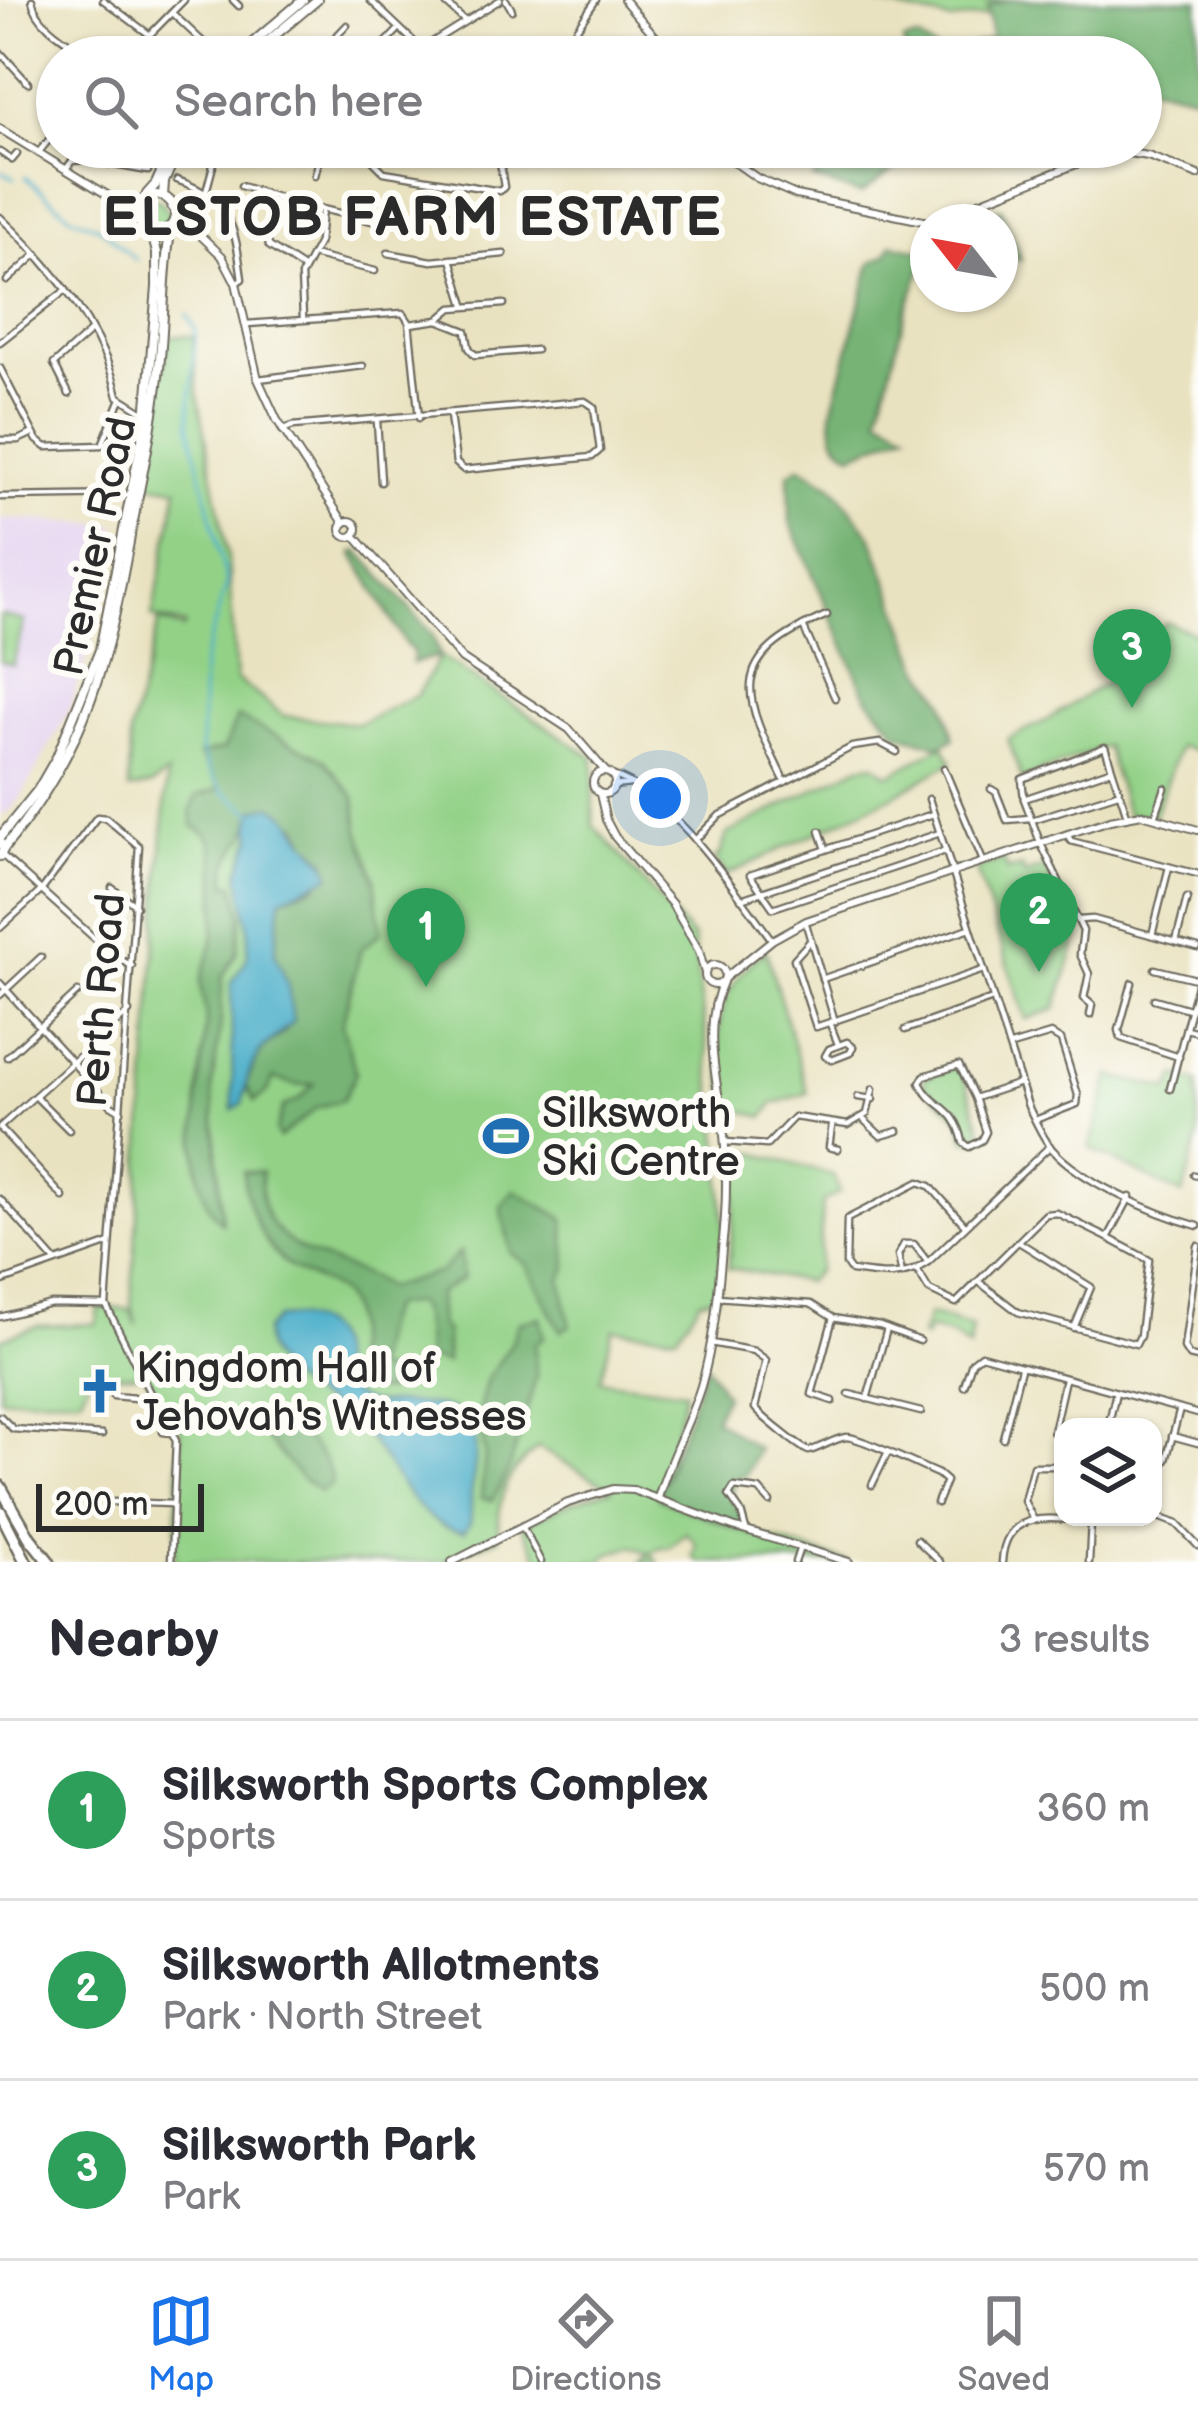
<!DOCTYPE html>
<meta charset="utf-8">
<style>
body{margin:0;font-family:"Balsamiq Sans",sans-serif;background:#f2f2f3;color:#2b2b33}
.controls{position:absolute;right:36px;bottom:36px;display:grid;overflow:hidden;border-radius:24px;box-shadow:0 3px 9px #0004}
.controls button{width:108px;height:108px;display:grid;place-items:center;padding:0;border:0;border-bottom:3px solid #e1e1e2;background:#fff;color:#2b2b33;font:60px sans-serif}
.compass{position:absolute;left:910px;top:204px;width:108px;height:108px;border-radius:50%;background:#fff;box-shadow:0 3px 9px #0004;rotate:301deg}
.scale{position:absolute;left:36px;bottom:30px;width:168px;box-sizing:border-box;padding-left:12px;border:6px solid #2b2b2b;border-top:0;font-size:33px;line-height:42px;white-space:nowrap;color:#2b2b2b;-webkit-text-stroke:9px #fdfcf7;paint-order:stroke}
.you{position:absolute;left:660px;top:798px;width:42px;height:42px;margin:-30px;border:9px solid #fff;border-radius:50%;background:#1a73e8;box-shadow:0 0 0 18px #1a73e833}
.badge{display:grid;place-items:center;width:78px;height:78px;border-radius:50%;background:#1a73e8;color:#fff;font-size:39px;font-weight:700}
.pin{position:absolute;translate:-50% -99px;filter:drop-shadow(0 3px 6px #0008)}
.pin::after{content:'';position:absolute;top:63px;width:42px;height:36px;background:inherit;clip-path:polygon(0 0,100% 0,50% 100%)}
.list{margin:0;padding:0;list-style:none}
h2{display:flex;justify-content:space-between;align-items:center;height:156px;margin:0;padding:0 48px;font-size:51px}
h2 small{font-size:39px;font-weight:400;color:#7c7c81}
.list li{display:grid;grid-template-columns:78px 1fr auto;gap:36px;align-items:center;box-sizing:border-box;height:180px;padding:0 48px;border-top:3px solid #e1e1e2}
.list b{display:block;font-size:45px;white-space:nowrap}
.list p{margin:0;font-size:39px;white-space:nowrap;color:#7c7c81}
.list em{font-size:39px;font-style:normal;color:#7c7c81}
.icon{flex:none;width:66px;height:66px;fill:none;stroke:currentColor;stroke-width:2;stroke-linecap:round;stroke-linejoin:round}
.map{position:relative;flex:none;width:1198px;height:1562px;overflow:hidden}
.search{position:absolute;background:#fff;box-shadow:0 3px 9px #0004;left:36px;right:36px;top:36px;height:132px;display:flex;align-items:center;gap:30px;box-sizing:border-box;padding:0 42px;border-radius:66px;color:#7c7c81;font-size:45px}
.sheet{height:696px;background:#fff}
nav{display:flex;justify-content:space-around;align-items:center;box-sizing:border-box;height:168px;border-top:3px solid #e1e1e2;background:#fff;font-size:33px;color:#7c7c81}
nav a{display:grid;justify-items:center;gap:6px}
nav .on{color:#1a73e8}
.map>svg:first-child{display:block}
.built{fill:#e4d3f1}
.green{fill:#93d187;stroke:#5f7e59;stroke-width:3}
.forest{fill:#76b374;stroke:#506f50;stroke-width:3}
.water{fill:#4bafca;stroke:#3b6d7a;stroke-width:3}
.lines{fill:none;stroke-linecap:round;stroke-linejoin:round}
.stream{stroke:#4bafca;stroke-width:3}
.minor-casing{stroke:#6e6b5f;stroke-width:9}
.tertiary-casing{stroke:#6e6b5f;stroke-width:10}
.secondary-casing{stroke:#6e6b5f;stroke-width:12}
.trunk-casing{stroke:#6e6b5f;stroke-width:15}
.minor{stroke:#fff;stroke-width:4.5}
.tertiary{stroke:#fff;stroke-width:6}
.secondary{stroke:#fff;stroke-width:8}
.trunk{stroke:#fff;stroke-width:10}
.labels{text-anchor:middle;stroke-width:12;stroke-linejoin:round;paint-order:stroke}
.street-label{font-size:42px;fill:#2b2b2b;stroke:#fdfcf7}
.poi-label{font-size:42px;fill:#2b2b2b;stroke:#fdfcf7;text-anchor:start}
.district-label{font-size:54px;font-weight:bold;letter-spacing:3px;fill:#2b2b2b;stroke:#fdfcf7}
</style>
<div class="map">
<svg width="1198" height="1562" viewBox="0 0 1198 1562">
<rect width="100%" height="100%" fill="#fdfcf7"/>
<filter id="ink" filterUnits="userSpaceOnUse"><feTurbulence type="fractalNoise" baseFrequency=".00833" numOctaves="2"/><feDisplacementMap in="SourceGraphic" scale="24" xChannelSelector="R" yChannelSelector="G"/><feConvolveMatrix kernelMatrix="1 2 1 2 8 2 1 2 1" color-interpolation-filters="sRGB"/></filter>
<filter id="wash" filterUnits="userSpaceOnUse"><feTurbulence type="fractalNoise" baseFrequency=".004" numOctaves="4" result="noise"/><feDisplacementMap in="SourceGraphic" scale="48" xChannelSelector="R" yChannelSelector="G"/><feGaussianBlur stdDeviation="2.7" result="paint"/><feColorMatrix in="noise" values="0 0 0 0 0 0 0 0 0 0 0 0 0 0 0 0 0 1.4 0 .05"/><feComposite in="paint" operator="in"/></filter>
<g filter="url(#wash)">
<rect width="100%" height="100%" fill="#e9e2c0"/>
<polygon class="built" points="0,518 117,525 91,646 67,714 21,797 10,810 0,816"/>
<g class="green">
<polygon points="857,0 1147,0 1016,10 953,21"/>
<polygon points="403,147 492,147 493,156 416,152"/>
<path d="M148 198C162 198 169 208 170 221L163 230 157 231C146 223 137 209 148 198Z"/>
<path d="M170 336H193L197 390 228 557 236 679 284 716 358 724 417 695 440 656 594 758 593 825 693 938 719 1139 724 1230 717 1297 700 1300 677 1335 613 1329 600 1380 685 1391 659 1498 733 1528 849 1562H699L693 1556 697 1545 686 1532 670 1548 661 1547 651 1553 658 1562H641L649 1553 632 1546 608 1554 602 1562H541L522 1526 568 1503 612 1489 538 1448C501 1479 500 1492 498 1538L442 1562H175L180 1423 159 1421 154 1390 144 1374H91L81 1397 0 1398V1339L37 1326 96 1324 98 1308 129 1309 137 1325 131 1304 167 774 152 785 129 790 130 733 159 621 183 629 185 625 152 617 178 488 141 482Z"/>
<polygon points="0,615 24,621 13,665 0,661"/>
<polygon points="1166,622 1198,634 1198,751 1179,747 1154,816 1127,815 1106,746 1022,779 1008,739 1047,720 1127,669"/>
<polygon points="943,745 952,762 893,796 727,875 715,858 720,855 727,834 860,766 875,764 889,775"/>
<polygon points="1004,860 1008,871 1022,867 1024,874 1046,867 1078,936 1056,1009 1026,1019 976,869"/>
<path d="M766 951 808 1093 773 1104 764 1117 727 1107C717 1043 706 993 766 951Z"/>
<polygon points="956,1066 962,1071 982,1130 972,1141 965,1139 960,1119 923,1085 926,1077"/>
<polygon points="1110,1076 1170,1089 1176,1076 1198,1082 1198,1138 1183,1195 1090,1148"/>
<polygon points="740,1149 833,1175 840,1192 823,1202 818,1270 807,1282 728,1268"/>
<polygon points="929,1314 972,1327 969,1348 952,1336 929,1329 925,1338 921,1336"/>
</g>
<g class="forest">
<polygon points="1009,0 1198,0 1198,96 1141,83 1141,57 907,57 903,42 917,39 945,55 992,38 987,6"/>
<polygon points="838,147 927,147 860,194 813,179"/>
<polygon points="1001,209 1021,260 1000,257 1000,222 955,222"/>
<path d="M892 244 928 252 905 313 879 416 908 431 852 454C832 443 832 432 832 411L871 263 887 254Z"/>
<polygon points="801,466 833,486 871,535 919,664 944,701 954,738 940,746 898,733 866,696 790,522 789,473"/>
<polygon points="359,551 432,634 440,656 412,663 413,651 406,645 353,553"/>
<path d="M237 717 323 759 355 797 359 830 375 879 381 932 361 949 342 1025 356 1073 343 1100 318 1107 279 1138 276 1131 283 1107 298 1100 314 1084 295 1085 274 1078 267 1092 255 1102 245 1084 262 1049 286 1031 288 985 275 953 281 898 317 885 327 861 307 843 298 825 255 810C252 819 249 832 243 839 231 856 225 861 227 884H234L242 917 237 954 222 977 221 1022 212 1085 222 1223C177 1183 204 1072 206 1018 206 1005 200 994 201 981 203 969 209 958 212 946 216 925 220 853 208 836 204 831 199 829 193 826L191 809 197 796 220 789 199 755 224 749Z"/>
<path d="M243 1172H261C262 1184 260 1200 265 1211 285 1261 350 1260 387 1288L440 1272 460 1252 463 1278 438 1294 440 1325 446 1332V1363L428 1359C423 1339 428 1321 416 1303L391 1306 383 1322 374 1366 379 1372 386 1371 388 1391C332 1394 363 1335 347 1304 338 1285 318 1281 302 1274 266 1258 246 1208 243 1172Z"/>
<polygon points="514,1190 564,1219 567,1268 561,1280 570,1325 561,1331 526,1264 511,1253 501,1207"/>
<polygon points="540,1317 544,1337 535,1344 536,1377 511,1464 493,1500 481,1498 485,1454 478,1414 487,1379 511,1344 519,1322"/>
<polygon points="706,1364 725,1395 714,1419 758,1449 745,1476 731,1479 734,1487 729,1495 741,1512 746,1532 658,1498"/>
<path d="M278 1419 287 1420C304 1437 331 1459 332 1484L320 1492 301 1478 259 1431Z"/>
</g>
<g class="water">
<path d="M270 805C291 814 294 825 307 842 317 856 327 857 330 876L281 898 275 953 288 985 293 1022 261 1050 248 1075 243 1103 233 1110 231 983 247 959 249 930 239 872 252 838 250 823 255 810Z"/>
<path d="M294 1317C359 1326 321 1374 356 1397 369 1405 387 1403 402 1403 469 1404 484 1418 472 1485 470 1498 472 1510 470 1523L464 1532C418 1528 392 1467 366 1435 341 1405 299 1397 276 1365 268 1355 264 1343 265 1330L277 1318Z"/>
</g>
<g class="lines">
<g class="stream">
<polyline points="0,171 14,178"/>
<polyline points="25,177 71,216 101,228 136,260"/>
<polyline points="187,315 196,330 189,423 227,583 203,662 201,751 208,770 223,791 254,814"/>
</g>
</g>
</g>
<g filter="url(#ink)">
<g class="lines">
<g class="minor-casing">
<g id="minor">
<path d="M32 0C37 26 69 42 90 57"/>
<polyline points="103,0 150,35"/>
<polyline points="233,0 239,6"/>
<polyline points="370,0 430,57"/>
<polyline points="442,0 465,21"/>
<polyline points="506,0 512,10"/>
<polyline points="172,13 203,42"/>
<polyline points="335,37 357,57"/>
<polyline points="421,49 500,0"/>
<polyline points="323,50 347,25"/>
<polyline points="0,52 28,83"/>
<polyline points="282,53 287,57"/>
<polyline points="128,57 184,0"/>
<polyline points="372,57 397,31"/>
<polyline points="504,57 536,39"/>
<polyline points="557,57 596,0"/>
<polyline points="292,147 320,155"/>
<polyline points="376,147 374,162 384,172 500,191 504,187 498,149"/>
<polyline points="0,152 12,160 17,154"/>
<polyline points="38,153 57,130"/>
<polyline points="66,169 72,161 86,160 148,171"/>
<polyline points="315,176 322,147"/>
<path d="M177 180C231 199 235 226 242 279L236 283"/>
<polyline points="241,186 299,204"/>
<polyline points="206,192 218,147"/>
<polyline points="276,197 267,237 269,246 303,268"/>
<polyline points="305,205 381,223"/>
<path d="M0 217C51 265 102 326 118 396L147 414"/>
<polyline points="388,253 432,261 504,254"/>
<polyline points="316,256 375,271"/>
<polyline points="451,259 465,305"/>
<polyline points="7,281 37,254"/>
<polyline points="303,318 301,276 319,242 322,209"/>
<polyline points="438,320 466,331 469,348 475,355 536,350"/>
<polyline points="247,324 403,313 409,322 419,418"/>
<polyline points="410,324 438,320 452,308 504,304"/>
<polyline points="0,342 66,290"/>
<polyline points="0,368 37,440 46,447 102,445 120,401"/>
<polyline points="258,379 363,366"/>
<polyline points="69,394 54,364 91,331"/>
<polyline points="377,421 381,482"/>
<polyline points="282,430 293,426 585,401 594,407 600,450 592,457 464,470 456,463 450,415"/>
<polyline points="0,440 18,440 33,433"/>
<polyline points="0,497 132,495"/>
<polyline points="803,626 835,698"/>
<polyline points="944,768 983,861"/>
<path d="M611 775C669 790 737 893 772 940"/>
<path d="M785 782C742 695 724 659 827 615"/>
<polyline points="613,786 631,784"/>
<polyline points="991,789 996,792 1007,820 1030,818"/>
<path d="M929 799 1028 1106C1035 1120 1042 1137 1052 1149 1081 1182 1155 1214 1198 1226"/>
<polyline points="1024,799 1110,770"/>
<polyline points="933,814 750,875 773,908 945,851"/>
<polyline points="1155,817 1165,788"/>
<polyline points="1032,820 1118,793"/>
<polyline points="820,831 826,849"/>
<polyline points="1067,834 1071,841 1198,874"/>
<polyline points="695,840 719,816 852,747 880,743 897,752"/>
<polyline points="2,855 114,956 132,966"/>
<polyline points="112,888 136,906"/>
<polyline points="741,899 940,833"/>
<polyline points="1079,920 1093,919 1198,948"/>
<polyline points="806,924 835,1022"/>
<polyline points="0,928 41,891 97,817 106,818 139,846 106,1305 150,1393 147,1399 113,1396"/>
<polyline points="1152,935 1169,867"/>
<polyline points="811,940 794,959 816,1027 983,970"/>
<polyline points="1176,942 1187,898"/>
<polyline points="1155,969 1196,979"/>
<polyline points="822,979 970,928"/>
<polyline points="0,983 111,1105 121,1111"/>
<polyline points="1132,983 1119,1030 1121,1038 1179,1057"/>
<polyline points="0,995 41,957"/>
<polyline points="1154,999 1189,1009"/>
<polyline points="1090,1015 1092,1005 1084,998 1089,974 1080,954 1083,931 1040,842 1024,799 1022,779 1105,747 1127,815"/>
<polyline points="830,1024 838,1044"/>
<polyline points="1186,1029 1198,1032"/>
<polyline points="905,1030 990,1000"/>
<polygon points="847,1042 853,1047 850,1053 832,1060 825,1056 829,1049"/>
<polyline points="1011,1046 1051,1034 1061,1040 1078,1095 1077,1104 1035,1120"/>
<polyline points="7,1057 78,992"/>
<polyline points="1170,1089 1198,981"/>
<polyline points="35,1096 69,1130"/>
<polyline points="858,1097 873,1099"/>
<path d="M975 1098 959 1065 924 1076 920 1083C934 1110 955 1104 963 1142L969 1147 982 1140 986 1132 975 1098 1020 1083"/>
<polyline points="864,1120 881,1136 898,1131"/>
<polyline points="832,1126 829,1147 838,1149"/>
<polyline points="0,1127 129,1012"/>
<polyline points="0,1128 63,1197"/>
<polyline points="726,1142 767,1145 794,1117 848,1125 867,1114 873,1089"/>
<polyline points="1194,1175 1198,1176"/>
<polyline points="0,1199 55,1261"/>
<path d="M965 1225 930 1186 919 1182 847 1219 846 1264 851 1271C880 1275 903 1280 928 1262L1050 1146"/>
<polyline points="1019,1242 1091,1287 1074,1328"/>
<polyline points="1198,1246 1184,1348 1189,1356 1198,1358"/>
<polyline points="917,1270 929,1290 956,1303 1046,1214 1057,1213 1108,1238"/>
<polyline points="902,1274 898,1255 904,1244 914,1244 927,1261"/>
<polyline points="0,1282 110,1243"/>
<polyline points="979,1282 1018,1312 1136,1344 1140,1336 1149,1260 1108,1238 1130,1197"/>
<polyline points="717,1297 811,1304 833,1318 880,1326 920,1341"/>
<polyline points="0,1317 51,1304 106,1305"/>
<polyline points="833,1318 812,1394 833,1401"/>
<path d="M711 1343 754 1351 766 1360 755 1408C761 1416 800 1448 809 1451 821 1448 833 1439 846 1437 858 1436 921 1467 938 1474L946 1481 937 1503"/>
<polyline points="964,1386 972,1362 981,1355 1198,1414"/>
<polyline points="849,1394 921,1412"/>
<polyline points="867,1399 887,1329"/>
<polyline points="0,1416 13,1429 102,1435"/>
<polyline points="1108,1427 1116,1392"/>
<polyline points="163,1432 172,1433 176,1441 171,1562"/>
<polyline points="1053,1432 1065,1379"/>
<polyline points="1172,1436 1198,1443"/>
<polyline points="1003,1438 1021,1368"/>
<polyline points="1166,1460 1180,1409"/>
<polyline points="872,1485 887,1454"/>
<polyline points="113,1502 173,1504"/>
<polyline points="1153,1515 1177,1524 1198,1546"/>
<polyline points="1034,1520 1024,1501 1033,1466 1063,1466"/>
<polyline points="522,1526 541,1562"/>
<polyline points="746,1530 741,1512 729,1495 734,1487 759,1490 770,1502"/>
<polyline points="917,1540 940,1562"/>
<polyline points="795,1562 800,1547"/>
<path d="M1002 1562C1005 1500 1066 1523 1106 1522 1116 1522 1127 1519 1136 1517"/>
<polyline points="1089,1562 1091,1521"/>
</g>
</g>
<g class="tertiary-casing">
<g id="tertiary">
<polyline points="624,0 673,57"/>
<polyline points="0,129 109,196 141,223"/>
<polyline points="713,147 757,178 796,195 928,222 1097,156 1128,153 1148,156 1198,175"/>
<polyline points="113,197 138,204"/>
<polyline points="171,207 222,256 236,283 258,379 277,420 344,523"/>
<polyline points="173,229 191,228"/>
<circle cx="349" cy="529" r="8"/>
<polyline points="354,535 462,659 569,729 606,772"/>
<circle cx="604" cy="783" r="11"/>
<polyline points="600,794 606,820 615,837 672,904 699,951 705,973"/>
<circle cx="715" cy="975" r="10"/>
<polyline points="726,977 772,940 806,921 1110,820 1142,814 1198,830"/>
<path d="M658 1498C669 1459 689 1425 701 1386 714 1342 718 1295 722 1249 726 1216 727 1180 725 1147 722 1094 699 1033 723 982"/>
<polyline points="452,1562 568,1503 613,1489 633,1490 733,1527 849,1562"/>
</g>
</g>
<g class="secondary-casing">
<g id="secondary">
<polyline points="236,57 303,0"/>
<polyline points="249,57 317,0"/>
<polyline points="147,194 156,184 172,147"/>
<circle cx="156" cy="214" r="19"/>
<polyline points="163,196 164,182 179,147"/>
<polyline points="0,837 38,790 57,757 100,650 146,419 157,287 157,253 152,233"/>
<polyline points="0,843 4,848 0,856"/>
<path d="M4 848C89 746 108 658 131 531 142 477 153 423 159 368 164 323 163 277 170 232"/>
</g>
</g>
<g class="trunk-casing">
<g id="trunk">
<polyline points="0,1486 30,1538 49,1562"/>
<polyline points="0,1511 26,1562"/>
</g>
</g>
<use href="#minor" class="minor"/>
<use href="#tertiary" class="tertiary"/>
<use href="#secondary" class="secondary"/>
<use href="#trunk" class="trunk"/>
</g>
</g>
<defs>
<g id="stadium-bare" transform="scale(3.6)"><path d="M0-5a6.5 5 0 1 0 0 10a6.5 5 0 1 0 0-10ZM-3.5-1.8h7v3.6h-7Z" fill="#1f6fb2" stroke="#fdfcf7" stroke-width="2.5" paint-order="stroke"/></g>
<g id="church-bare" transform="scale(3.6)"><path d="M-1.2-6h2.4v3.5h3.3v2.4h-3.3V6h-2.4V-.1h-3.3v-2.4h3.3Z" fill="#1f6fb2" stroke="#fdfcf7" stroke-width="2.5" paint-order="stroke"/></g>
</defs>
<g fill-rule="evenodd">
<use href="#stadium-bare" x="506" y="1136"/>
<use href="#church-bare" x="100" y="1391"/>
</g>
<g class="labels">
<g class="street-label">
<text transform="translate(94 546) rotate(-78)" y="15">Premier Road</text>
<text transform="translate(100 1000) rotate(-85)" y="15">Perth Road</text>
</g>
<g class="poi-label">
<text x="542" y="1127">Silksworth<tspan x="542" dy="48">Ski Centre</tspan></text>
<text x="136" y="1382">Kingdom Hall of<tspan x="136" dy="48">Jehovah's Witnesses</tspan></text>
</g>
<g class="district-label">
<text x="413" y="235">ELSTOB FARM ESTATE</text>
</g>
</g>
</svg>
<div class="controls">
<button><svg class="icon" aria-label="layers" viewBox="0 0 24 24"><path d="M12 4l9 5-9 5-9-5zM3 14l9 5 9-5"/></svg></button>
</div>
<svg class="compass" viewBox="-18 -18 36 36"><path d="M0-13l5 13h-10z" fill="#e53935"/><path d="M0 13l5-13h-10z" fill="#7c7c81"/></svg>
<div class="scale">200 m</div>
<div class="you"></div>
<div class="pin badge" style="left:426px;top:987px;background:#2e9e5b">1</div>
<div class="pin badge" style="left:1039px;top:972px;background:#2e9e5b">2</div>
<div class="pin badge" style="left:1132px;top:708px;background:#2e9e5b">3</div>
<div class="search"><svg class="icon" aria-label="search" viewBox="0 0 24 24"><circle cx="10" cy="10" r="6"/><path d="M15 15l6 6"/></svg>Search here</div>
</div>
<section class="sheet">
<h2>Nearby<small>3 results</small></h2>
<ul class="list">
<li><span class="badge" style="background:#2e9e5b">1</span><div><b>Silksworth Sports Complex</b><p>Sports</p></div><em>360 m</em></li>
<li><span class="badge" style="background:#2e9e5b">2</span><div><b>Silksworth Allotments</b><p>Park · North Street</p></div><em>500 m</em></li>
<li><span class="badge" style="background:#2e9e5b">3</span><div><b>Silksworth Park</b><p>Park</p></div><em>570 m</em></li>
</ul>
</section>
<nav>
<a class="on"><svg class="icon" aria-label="map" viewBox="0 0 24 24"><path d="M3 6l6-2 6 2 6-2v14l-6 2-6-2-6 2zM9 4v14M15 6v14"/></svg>Map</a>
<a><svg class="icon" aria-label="directions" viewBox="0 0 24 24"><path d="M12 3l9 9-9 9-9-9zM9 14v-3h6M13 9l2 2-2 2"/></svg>Directions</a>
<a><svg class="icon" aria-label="saved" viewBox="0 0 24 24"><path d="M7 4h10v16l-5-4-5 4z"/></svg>Saved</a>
</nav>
